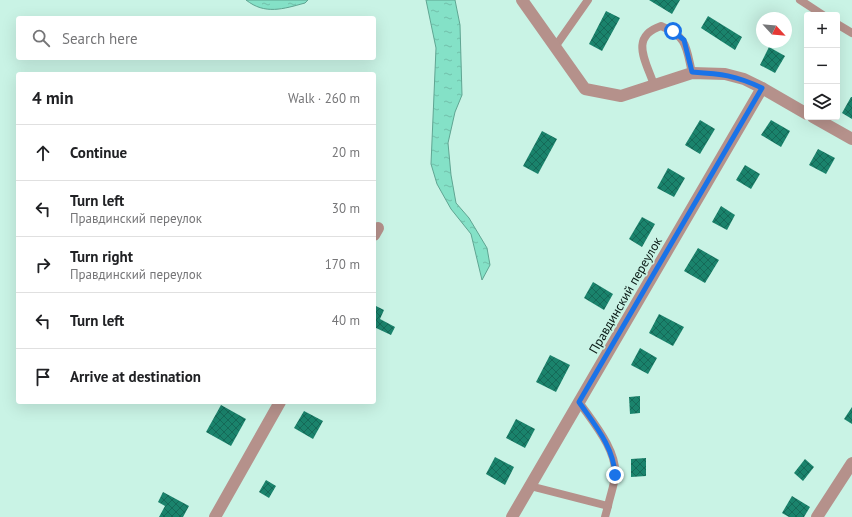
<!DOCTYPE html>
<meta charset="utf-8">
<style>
body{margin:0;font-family:"PT Sans",sans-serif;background:#f6f6f6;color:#202124}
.controls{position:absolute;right:12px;top:12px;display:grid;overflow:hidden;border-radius:4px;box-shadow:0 4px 16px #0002}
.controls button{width:36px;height:36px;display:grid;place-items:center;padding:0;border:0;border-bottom:1px solid #e0e0e0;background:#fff;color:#202124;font:20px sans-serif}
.compass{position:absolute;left:756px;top:12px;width:36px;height:36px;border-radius:50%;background:#fff;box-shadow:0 4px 16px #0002;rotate:116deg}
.stop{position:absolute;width:12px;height:12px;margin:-9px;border:3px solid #1a73e8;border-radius:50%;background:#fff}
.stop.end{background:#1a73e8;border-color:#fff;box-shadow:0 1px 4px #0008}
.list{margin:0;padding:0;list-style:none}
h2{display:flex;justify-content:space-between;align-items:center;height:52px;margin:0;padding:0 16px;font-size:17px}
h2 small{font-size:13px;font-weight:400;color:#757577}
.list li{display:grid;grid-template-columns:26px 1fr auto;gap:12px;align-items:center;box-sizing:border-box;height:56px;padding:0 16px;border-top:1px solid #e0e0e0}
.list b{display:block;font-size:15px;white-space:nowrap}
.list p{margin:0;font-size:13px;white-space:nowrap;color:#757577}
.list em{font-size:13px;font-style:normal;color:#757577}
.icon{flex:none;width:22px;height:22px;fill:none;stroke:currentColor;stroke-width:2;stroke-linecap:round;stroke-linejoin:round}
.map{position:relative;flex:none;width:852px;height:517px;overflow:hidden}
.search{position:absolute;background:#fff;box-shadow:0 4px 16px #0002;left:16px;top:16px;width:360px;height:44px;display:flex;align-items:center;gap:10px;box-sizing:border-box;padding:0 14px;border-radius:4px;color:#757577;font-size:15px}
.panel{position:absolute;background:#fff;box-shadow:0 4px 16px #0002;left:16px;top:72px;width:360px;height:332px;border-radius:4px}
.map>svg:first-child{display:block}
.water{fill:url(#water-ripples);stroke:#5fa592}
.building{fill:url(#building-cross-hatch)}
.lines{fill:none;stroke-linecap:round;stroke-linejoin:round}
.lane{stroke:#b5918b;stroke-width:8}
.street{stroke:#b5918b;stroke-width:12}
.route{stroke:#1a73e8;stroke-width:5}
.labels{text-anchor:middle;stroke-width:3.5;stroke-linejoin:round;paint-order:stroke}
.street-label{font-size:13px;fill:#0a1a16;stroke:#c9f3e5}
</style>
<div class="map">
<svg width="852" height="517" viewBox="0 0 852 517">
<defs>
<pattern id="water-ripples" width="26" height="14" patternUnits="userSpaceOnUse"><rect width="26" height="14" fill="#84e1c7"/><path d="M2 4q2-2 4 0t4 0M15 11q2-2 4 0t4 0" fill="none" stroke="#71c0aa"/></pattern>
<pattern id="building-cross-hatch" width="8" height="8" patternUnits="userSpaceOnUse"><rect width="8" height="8" fill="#1a836c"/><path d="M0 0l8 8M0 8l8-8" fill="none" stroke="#156a58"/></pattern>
</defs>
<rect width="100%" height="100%" fill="#c9f3e5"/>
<g class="water">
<path d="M246 0H308L305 3C283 9 265 15 246 0Z"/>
<polygon points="426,0 455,0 460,25 462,95 455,112 448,143 451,175 456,203 469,218 487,248 490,265 482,280 471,234 451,209 437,184 431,164 436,48"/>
</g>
<g class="building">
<polygon points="649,0 680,0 672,14"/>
<polygon points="606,11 620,18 602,51 589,44"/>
<polygon points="708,16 742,37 735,50 701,28"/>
<polygon points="769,47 785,56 775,73 760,65"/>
<polygon points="851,97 852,97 852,119 842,113"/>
<polygon points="700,120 715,129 700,154 685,145"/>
<polygon points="771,120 790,131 781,147 761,135"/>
<polygon points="542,131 557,139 538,174 523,166"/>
<polygon points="818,149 835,158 826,174 809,165"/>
<polygon points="745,165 760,174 751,189 736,180"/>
<polygon points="668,168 685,178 674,197 657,188"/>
<polygon points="721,206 735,215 727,230 712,222"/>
<polygon points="642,217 655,224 642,247 629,239"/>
<polygon points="698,248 719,260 705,283 684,271"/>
<polygon points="593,282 613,294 604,310 584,298"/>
<polygon points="374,305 384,310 380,319 395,327 391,335 374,327"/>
<polygon points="659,314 684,327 673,346 649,333"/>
<polygon points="640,348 657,358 648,374 631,365"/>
<polygon points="550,355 570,365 556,392 536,382"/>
<polygon points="640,396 640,413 630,414 629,397"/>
<polygon points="221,405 246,419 231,446 206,432"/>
<polygon points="852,407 852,424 844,419"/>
<polygon points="304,411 323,421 313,439 294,428"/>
<polygon points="516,419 535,429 525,448 506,438"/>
<polygon points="495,457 514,467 505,485 486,474"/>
<polygon points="646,458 646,476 631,477 631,459"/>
<polygon points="805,459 814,467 803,481 794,473"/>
<polygon points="266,480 276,486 269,498 259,492"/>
<polygon points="163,492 189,506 183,517 159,517 165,506 158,502"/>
<polygon points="792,496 810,507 804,517 789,517 782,513"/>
</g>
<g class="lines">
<g class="lane">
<polyline points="800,0 823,15"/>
<polyline points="837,24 852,33"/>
<polyline points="555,47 588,0"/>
<path d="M654 85C646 61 629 37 661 26 688 37 686 47 692 73"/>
<path d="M579 402C592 421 618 451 615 476 614 486 610 496 608 506"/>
<polyline points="530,486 608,506 605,517"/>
</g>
<g class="street">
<polyline points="522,0 585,89 621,96 692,73 725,74 744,79 762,88 807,114"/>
<polyline points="813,117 852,139"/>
<polyline points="374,235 378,228"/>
<polyline points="215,517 280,402"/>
<polyline points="512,517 762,88"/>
<polyline points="817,517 852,463"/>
</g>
</g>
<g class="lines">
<path class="route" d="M615 475C614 447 594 424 579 402L762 88C735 75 721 74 692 72L684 40 673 31"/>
</g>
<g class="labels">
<g class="street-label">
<text transform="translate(625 295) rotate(-60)" y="5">Правдинский переулок</text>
</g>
</g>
</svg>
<div class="controls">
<button>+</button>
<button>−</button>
<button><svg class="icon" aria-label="layers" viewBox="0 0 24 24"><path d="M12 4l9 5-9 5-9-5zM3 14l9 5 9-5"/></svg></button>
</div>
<svg class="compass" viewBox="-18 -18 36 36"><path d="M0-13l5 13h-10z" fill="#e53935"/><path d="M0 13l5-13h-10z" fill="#757577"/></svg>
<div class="stop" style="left:673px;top:31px"></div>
<div class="stop end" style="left:615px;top:475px"></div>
<div class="search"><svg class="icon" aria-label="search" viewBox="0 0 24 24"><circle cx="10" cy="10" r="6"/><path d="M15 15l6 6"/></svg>Search here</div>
<section class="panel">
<h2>4 min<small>Walk · 260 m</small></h2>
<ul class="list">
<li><svg class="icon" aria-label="ahead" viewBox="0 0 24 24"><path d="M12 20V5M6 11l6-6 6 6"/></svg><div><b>Continue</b></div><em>20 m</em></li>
<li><svg class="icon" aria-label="left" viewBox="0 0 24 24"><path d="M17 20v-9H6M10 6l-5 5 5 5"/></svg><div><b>Turn left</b><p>Правдинский переулок</p></div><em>30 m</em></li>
<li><svg class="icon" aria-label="right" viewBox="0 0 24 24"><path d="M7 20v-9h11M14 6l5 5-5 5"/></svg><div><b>Turn right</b><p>Правдинский переулок</p></div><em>170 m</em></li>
<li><svg class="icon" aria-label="left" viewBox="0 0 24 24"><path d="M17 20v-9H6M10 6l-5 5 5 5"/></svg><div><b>Turn left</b></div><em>40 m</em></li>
<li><svg class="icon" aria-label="arrive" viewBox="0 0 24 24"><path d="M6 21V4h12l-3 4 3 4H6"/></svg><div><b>Arrive at destination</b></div></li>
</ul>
</section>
</div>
